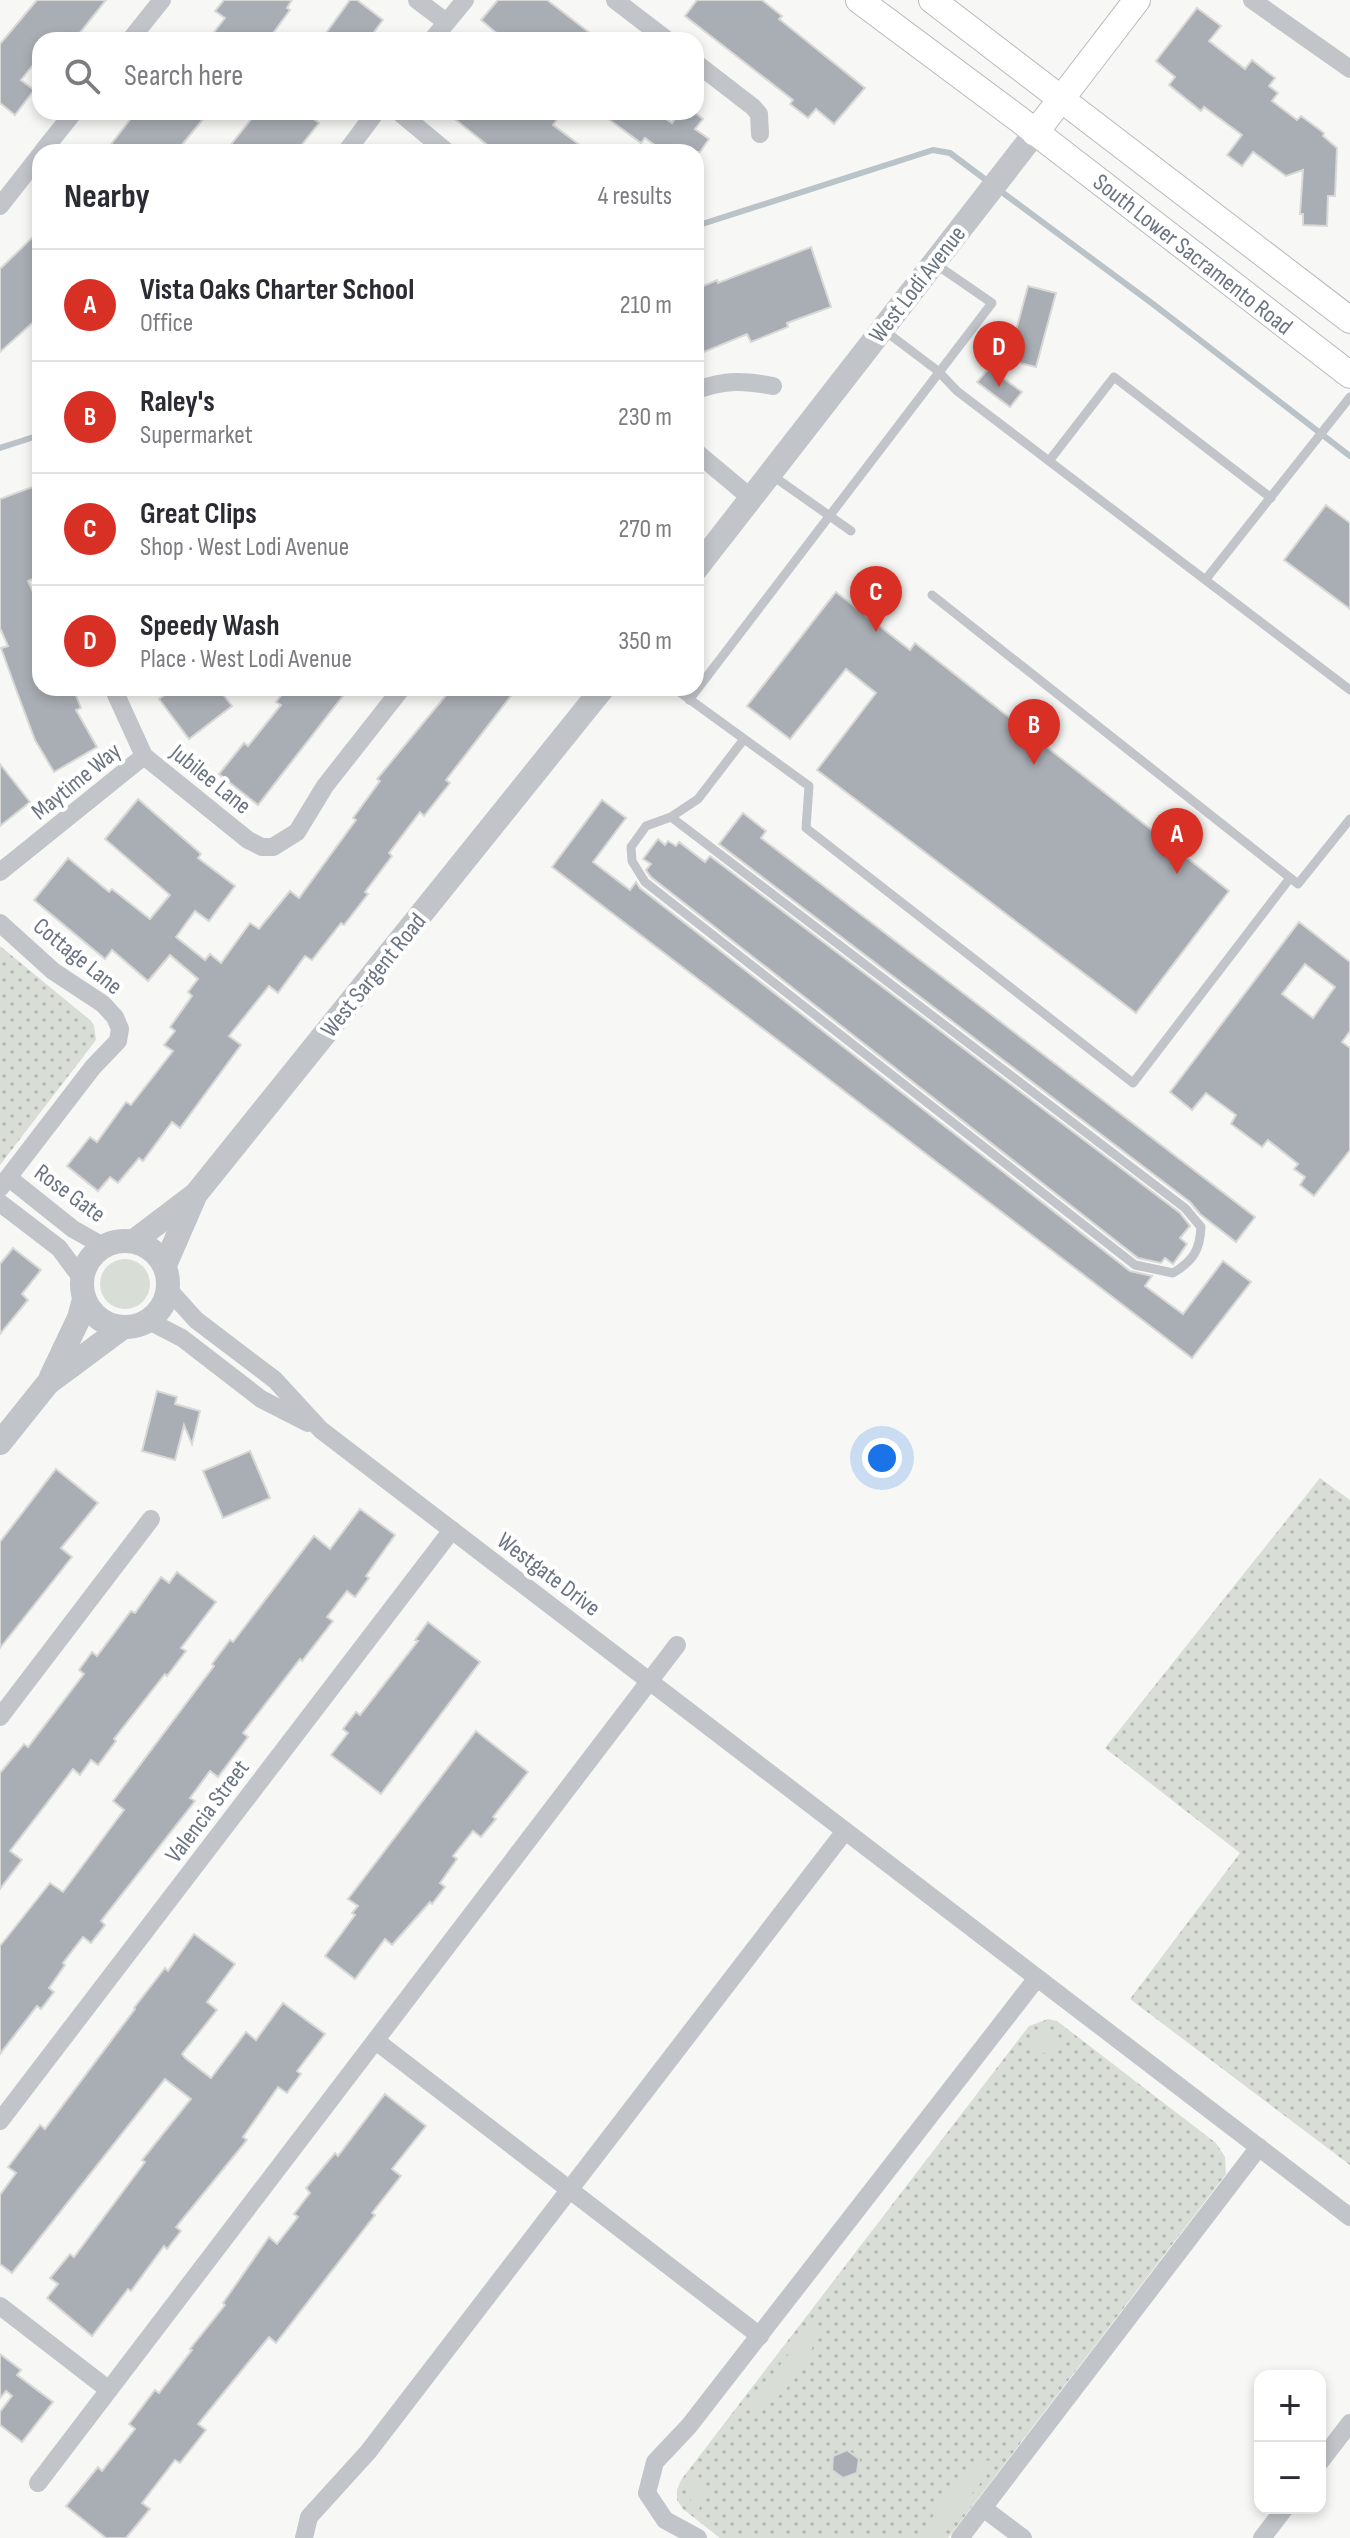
<!DOCTYPE html>
<meta charset="utf-8">
<style>
body{margin:0;font-family:"Sofia Sans Condensed",sans-serif;background:#f7f7f7;color:#2b2b33}
.controls{position:absolute;right:24px;bottom:24px;display:grid;overflow:hidden;border-radius:16px;box-shadow:0 4px 12px #0003}
.controls button{width:72px;height:72px;display:grid;place-items:center;padding:0;border:0;border-bottom:2px solid #e1e1e2;background:#fff;color:#2b2b33;font:40px sans-serif}
.you{position:absolute;left:882px;top:1458px;width:28px;height:28px;margin:-20px;border:6px solid #fff;border-radius:50%;background:#1a73e8;box-shadow:0 0 0 12px #1a73e833}
.badge{display:grid;place-items:center;width:52px;height:52px;border-radius:50%;background:#d93025;color:#fff;font-size:26px;font-weight:700}
.pin{position:absolute;translate:-50% -66px;filter:drop-shadow(0 2px 4px #0008)}
.pin::after{content:'';position:absolute;top:42px;width:28px;height:24px;background:inherit;clip-path:polygon(0 0,100% 0,50% 100%)}
.list{margin:0;padding:0;list-style:none}
h2{display:flex;justify-content:space-between;align-items:center;height:104px;margin:0;padding:0 32px;font-size:34px}
h2 small{font-size:26px;font-weight:400;color:#7c7c81}
.list li{display:grid;grid-template-columns:52px 1fr auto;gap:24px;align-items:center;box-sizing:border-box;height:112px;padding:0 32px;border-top:2px solid #e1e1e2}
.list b{display:block;font-size:30px;white-space:nowrap}
.list p{margin:0;font-size:26px;white-space:nowrap;color:#7c7c81}
.list em{font-size:26px;font-style:normal;color:#7c7c81}
.icon{flex:none;width:44px;height:44px;fill:none;stroke:currentColor;stroke-width:2;stroke-linecap:round;stroke-linejoin:round}
.map{position:relative;flex:none;width:1350px;height:2538px;overflow:hidden}
.search{position:absolute;background:#fff;box-shadow:0 4px 12px #0003;left:32px;top:32px;width:672px;height:88px;display:flex;align-items:center;gap:20px;box-sizing:border-box;padding:0 28px;border-radius:24px;color:#7c7c81;font-size:30px}
.panel{position:absolute;background:#fff;box-shadow:0 4px 12px #0003;left:32px;top:144px;width:672px;height:552px;border-radius:24px}
.map>svg:first-child{display:block}
.grass{fill:url(#grass-dots)}
.garden{fill:#d8ddd6}
.lines{fill:none;stroke-linecap:round;stroke-linejoin:round}
.stream{stroke:#bac3c7;stroke-width:6}
.building{fill:#a9aeb4;stroke:#d8d9d7;stroke-width:2;fill-rule:evenodd}
.secondary-casing{stroke:#b6b9be;stroke-width:28}
.service{stroke:#c1c4c8;stroke-width:9}
.minor{stroke:#c1c4c8;stroke-width:18}
.tertiary{stroke:#c1c4c8;stroke-width:24}
.secondary{stroke:#fff;stroke-width:26}
.labels{text-anchor:middle;stroke-width:8;stroke-linejoin:round;paint-order:stroke}
.street-label{font-size:24px;fill:#6a7482;stroke:#fff}
</style>
<div class="map">
<svg width="1350" height="2538" viewBox="0 0 1350 2538">
<defs>
<pattern id="grass-dots" width="8" height="8" patternUnits="userSpaceOnUse" patternTransform="scale(2)"><rect width="8" height="8" fill="#d8ddd6"/><path d="M2 2h.1M6 6h.1" fill="none" stroke="#b3b8b3" stroke-width="1.8" stroke-linecap="round"/></pattern>
</defs>
<rect width="100%" height="100%" fill="#f7f7f5"/>
<g class="grass">
<polygon points="0,946 90,1020 94,1025 96,1040 0,1165"/>
<polygon points="1320,1478 1350,1500 1350,2165 1130,1999 1240,1853 1105,1748"/>
<polygon points="1048,2019 1057,2021 1216,2143 1225,2157 1226,2174 948,2538 720,2538 683,2509 677,2500 677,2490 681,2480 1029,2026"/>
</g>
<g class="garden">
<circle cx="125" cy="1284" r="25"/>
<path d="M1050 2031 1062 2040C1048 2056 1042 2057 1025 2044L1033 2034Z"/>
<path d="M813 2323 817 2331C809 2371 781 2397 750 2420L755 2397Z"/>
<path d="M989 2460 995 2464 938 2538H922C939 2502 953 2479 989 2460Z"/>
<polygon points="696,2475 704,2483 708,2494 698,2510 691,2505 690,2481"/>
</g>
<g class="lines">
<g class="stream">
<polyline points="999,190 1153,304 1350,456"/>
<polyline points="696,226 933,150 950,153 990,183"/>
<polyline points="0,448 40,435"/>
</g>
</g>
<g class="building">
<polygon points="37,0 106,0 74,40 40,40 40,56 21,80 34,90 15,115 0,103 0,44"/>
<polygon points="224,0 292,0 287,8 290,10 268,40 208,40 225,18 215,11"/>
<polygon points="350,0 357,0 383,20 368,40 321,40"/>
<polygon points="498,0 547,0 599,40 505,40 481,20"/>
<polygon points="697,0 762,0 782,16 779,19 865,88 834,124 816,109 808,118 790,104 793,100 685,16"/>
<polygon points="1197,8 1221,26 1209,41 1245,69 1252,60 1275,78 1269,86 1278,93 1272,101 1297,120 1301,116 1324,133 1323,136 1337,148 1335,196 1328,196 1327,226 1303,225 1303,214 1300,214 1303,170 1286,176 1253,152 1242,166 1227,155 1242,135 1204,107 1201,111 1169,85 1175,77 1156,61"/>
<polygon points="136,112 209,112 176,152 105,152"/>
<polygon points="257,112 304,112 319,123 296,152 225,152"/>
<polygon points="446,112 550,112 558,118 553,125 589,152 496,152"/>
<polygon points="599,112 656,112 672,123 680,112 694,112 703,119 695,129 709,139 700,152 664,152 645,138 641,143"/>
<polygon points="40,230 40,316 0,352 0,269"/>
<polygon points="811,247 831,307 787,323 788,327 751,342 747,334 704,352 696,333 696,289 717,280 718,283"/>
<polygon points="1028,286 1056,293 1036,367 1008,360"/>
<polygon points="989,368 1022,392 1010,407 977,382"/>
<polygon points="35,486 40,499 40,576 28,581 40,607 40,688 73,688 81,708 76,710 97,747 54,772 35,740 14,684 1,648 8,646 0,628 0,499"/>
<polygon points="1326,505 1350,523 1350,609 1284,560"/>
<polygon points="836,592 910,650 915,643 1229,891 1136,1013 817,770 876,693 846,669 790,739 747,706"/>
<polygon points="174,688 218,688 232,706 189,739 159,699"/>
<polygon points="287,688 349,688 258,805 219,774 244,743 248,746 281,705 276,702"/>
<polygon points="452,688 517,688 446,780 450,783 424,816 420,812 389,853 392,856 365,892 368,894 344,925 341,923 312,960 305,956 278,993 269,986 229,1036 241,1045 180,1128 172,1122 143,1161 139,1158 118,1183 110,1177 98,1191 67,1166 90,1137 97,1142 126,1102 131,1105 173,1051 164,1045 175,1031 170,1027 192,996 188,992 198,979 170,955 148,981 112,950 105,959 34,900 68,858 109,892 112,889 150,919 170,895 105,839 138,799 201,854 198,858 235,886 209,921 195,911 176,937 205,960 210,954 221,963 250,923 259,929 290,891 299,898 356,820 353,818 380,781 377,779"/>
<polygon points="0,764 30,802 0,826"/>
<polygon points="602,800 626,818 593,862 630,890 636,882 640,888 1130,1271 1152,1276 1145,1286 1183,1314 1223,1261 1251,1282 1192,1358 552,867"/>
<polygon points="743,813 766,831 761,838 1255,1217 1236,1242 1200,1214 1190,1202 719,844"/>
<polygon points="658,839 665,845 668,841 676,846 679,842 705,862 710,856 1180,1213 1190,1226 1180,1238 1187,1244 1173,1264 1165,1258 1161,1263 1138,1258 651,877 646,870 651,864 643,859"/>
<path d="M1299 922 1350 962V1031L1342 1042 1350 1048V1150L1314 1196 1300 1185 1305 1177 1294 1169 1298 1164 1268 1140 1262 1147 1231 1124 1236 1115 1206 1093 1192 1110 1170 1092ZM1305 964 1335 987 1313 1018 1282 994Z"/>
<polygon points="13,1248 41,1270 22,1294 28,1300 0,1334 0,1264"/>
<polygon points="157,1391 177,1397 175,1404 200,1411 192,1444 184,1425 175,1460 142,1451"/>
<polygon points="250,1451 270,1498 223,1518 203,1471"/>
<polygon points="56,1469 98,1503 61,1548 72,1557 0,1648 0,1542"/>
<polygon points="360,1509 395,1535 366,1576 369,1578 355,1597 347,1591 327,1617 333,1621 302,1661 300,1659 243,1733 248,1737 218,1777 210,1771 190,1798 195,1801 101,1921 105,1925 91,1943 83,1937 63,1963 65,1965 49,1988 54,1992 41,2009 37,2006 0,2054 0,1946 50,1883 63,1892 124,1810 113,1801 214,1666 212,1664 230,1640 233,1642 314,1536 330,1549"/>
<polygon points="177,1572 216,1602 181,1648 186,1651 167,1676 165,1674 114,1739 116,1741 98,1765 91,1760 80,1775 73,1769 10,1851 22,1860 0,1889 0,1773 24,1744 28,1747 84,1674 79,1670 92,1652 97,1656 131,1611 135,1613 161,1577 169,1583"/>
<polygon points="428,1622 480,1662 381,1794 331,1755 348,1733 343,1729 356,1712 360,1715 418,1641 415,1640"/>
<polygon points="476,1731 528,1772 493,1817 496,1819 481,1837 473,1831 453,1856 457,1859 440,1883 445,1887 432,1904 430,1902 392,1945 385,1939 355,1979 325,1956 355,1915 352,1913 358,1906 348,1899"/>
<polygon points="194,1934 235,1964 207,2002 217,2010 182,2054 185,2058 211,2078 246,2032 256,2040 283,2003 325,2034 297,2071 301,2074 287,2093 278,2087 243,2137 247,2140 176,2227 181,2231 167,2249 164,2246 131,2291 128,2289 92,2336 47,2298 58,2284 50,2278 70,2254 74,2257 145,2162 142,2160 191,2099 165,2079 12,2273 0,2264 0,2195 16,2173 8,2167 40,2125 45,2129 135,2009 134,2008 165,1968 168,1971"/>
<polygon points="385,2094 426,2126 392,2169 401,2176 372,2213 375,2215 276,2343 269,2337 198,2424 206,2430 180,2463 175,2460 142,2503 150,2509 126,2538 106,2538 66,2506 98,2467 102,2471 135,2429 129,2424 155,2390 159,2393 192,2350 190,2349 225,2305 223,2303 269,2237 277,2244 298,2217 294,2214 310,2193 306,2188 335,2153 338,2156"/>
<polygon points="0,2354 21,2370 17,2375 53,2402 22,2442 0,2425 0,2412 12,2396 6,2391 0,2398"/>
<polygon points="847,2450 859,2459 857,2473 843,2478 832,2470 833,2456"/>
</g>
<g class="lines">
<g class="secondary-casing">
<g id="secondary">
<polyline points="859,0 1016,117 1350,375"/>
<polyline points="932,0 1350,320"/>
<polyline points="1035,133 1137,0"/>
</g>
</g>
<g class="service">
<polyline points="885,331 938,371 957,391 1350,690"/>
<polyline points="1049,461 1114,377 1271,498"/>
<polyline points="773,476 851,531"/>
<polyline points="1206,579 1350,397"/>
<polyline points="932,595 1298,884 1350,819"/>
<polyline points="674,688 809,786 806,828 1133,1083 1290,878"/>
<polyline points="689,700 992,303 934,263"/>
<path d="M671 817 1185 1208 1201 1227C1200 1250 1193 1261 1173 1273L1135 1265 645 882 632 861 631 847 646 826 671 817 698 799 744 739"/>
</g>
<g class="minor">
<polyline points="417,0 446,22"/>
<polyline points="615,0 667,40"/>
<polyline points="1252,0 1350,69"/>
<polyline points="130,40 162,0"/>
<polyline points="432,40 465,0"/>
<polyline points="696,63 753,107 759,114 760,134"/>
<polyline points="399,112 447,152"/>
<polyline points="42,152 74,112"/>
<polyline points="346,152 376,112"/>
<polyline points="0,206 40,155"/>
<path d="M696 390C726 380 742 380 773 386"/>
<polyline points="696,452 751,498"/>
<polyline points="113,688 144,756 248,840 262,847 273,847 297,832 325,786 402,688"/>
<polyline points="0,872 144,756"/>
<polyline points="0,923 53,971 103,1004 115,1017 120,1029 118,1041 93,1067 0,1188"/>
<polyline points="9,1178 73,1229 103,1246"/>
<polyline points="0,1203 59,1248 82,1279"/>
<polyline points="169,1290 196,1320 275,1380 321,1430 1350,2217"/>
<polyline points="149,1321 182,1338 261,1399 308,1423"/>
<polyline points="0,1717 151,1519"/>
<polyline points="376,2041 760,2336"/>
<polyline points="0,2121 452,1530"/>
<polyline points="0,2306 109,2390"/>
<polyline points="1320,2462 1350,2423"/>
<polyline points="38,2483 677,1645"/>
<polyline points="983,2508 1023,2538"/>
<polyline points="304,2538 309,2517 368,2452 845,1831"/>
<polyline points="698,2538 665,2520 647,2493 655,2462 689,2426 1037,1978"/>
<polyline points="960,2538 1259,2147"/>
<polyline points="1262,2538 1285,2508"/>
</g>
<g class="tertiary">
<polyline points="696,569 1035,133"/>
<circle cx="125" cy="1284" r="43"/>
<polyline points="134,1241 196,1194 603,688"/>
<polyline points="165,1265 195,1196"/>
<polyline points="51,1377 79,1318 84,1299"/>
<polyline points="0,1443 48,1383 122,1328"/>
</g>
<use href="#secondary" class="secondary"/>
</g>
<g class="labels">
<g class="street-label">
<text transform="translate(1193 254) rotate(38)" y="8">South Lower Sacramento Road</text>
<text transform="translate(917 284) rotate(-52)" y="8">West Lodi Avenue</text>
<text transform="translate(211 779) rotate(39)" y="8">Jubilee Lane</text>
<text transform="translate(76 781) rotate(-39)" y="8">Maytime Way</text>
<text transform="translate(78 956) rotate(39)" y="8">Cottage Lane</text>
<text transform="translate(373 975) rotate(-51)" y="8">West Sargent Road</text>
<text transform="translate(70 1193) rotate(36)" y="8">Rose Gate</text>
<text transform="translate(549 1574) rotate(37)" y="8">Westgate Drive</text>
<text transform="translate(207 1811) rotate(-53)" y="8">Valencia Street</text>
</g>
</g>
</svg>
<div class="controls">
<button>+</button>
<button>−</button>
</div>
<div class="you"></div>
<div class="pin badge" style="left:1177px;top:874px">A</div>
<div class="pin badge" style="left:1034px;top:765px">B</div>
<div class="pin badge" style="left:876px;top:632px">C</div>
<div class="pin badge" style="left:999px;top:387px">D</div>
<div class="search"><svg class="icon" aria-label="search" viewBox="0 0 24 24"><circle cx="10" cy="10" r="6"/><path d="M15 15l6 6"/></svg>Search here</div>
<section class="panel">
<h2>Nearby<small>4 results</small></h2>
<ul class="list">
<li><span class="badge">A</span><div><b>Vista Oaks Charter School</b><p>Office</p></div><em>210 m</em></li>
<li><span class="badge">B</span><div><b>Raley's</b><p>Supermarket</p></div><em>230 m</em></li>
<li><span class="badge">C</span><div><b>Great Clips</b><p>Shop · West Lodi Avenue</p></div><em>270 m</em></li>
<li><span class="badge">D</span><div><b>Speedy Wash</b><p>Place · West Lodi Avenue</p></div><em>350 m</em></li>
</ul>
</section>
</div>
